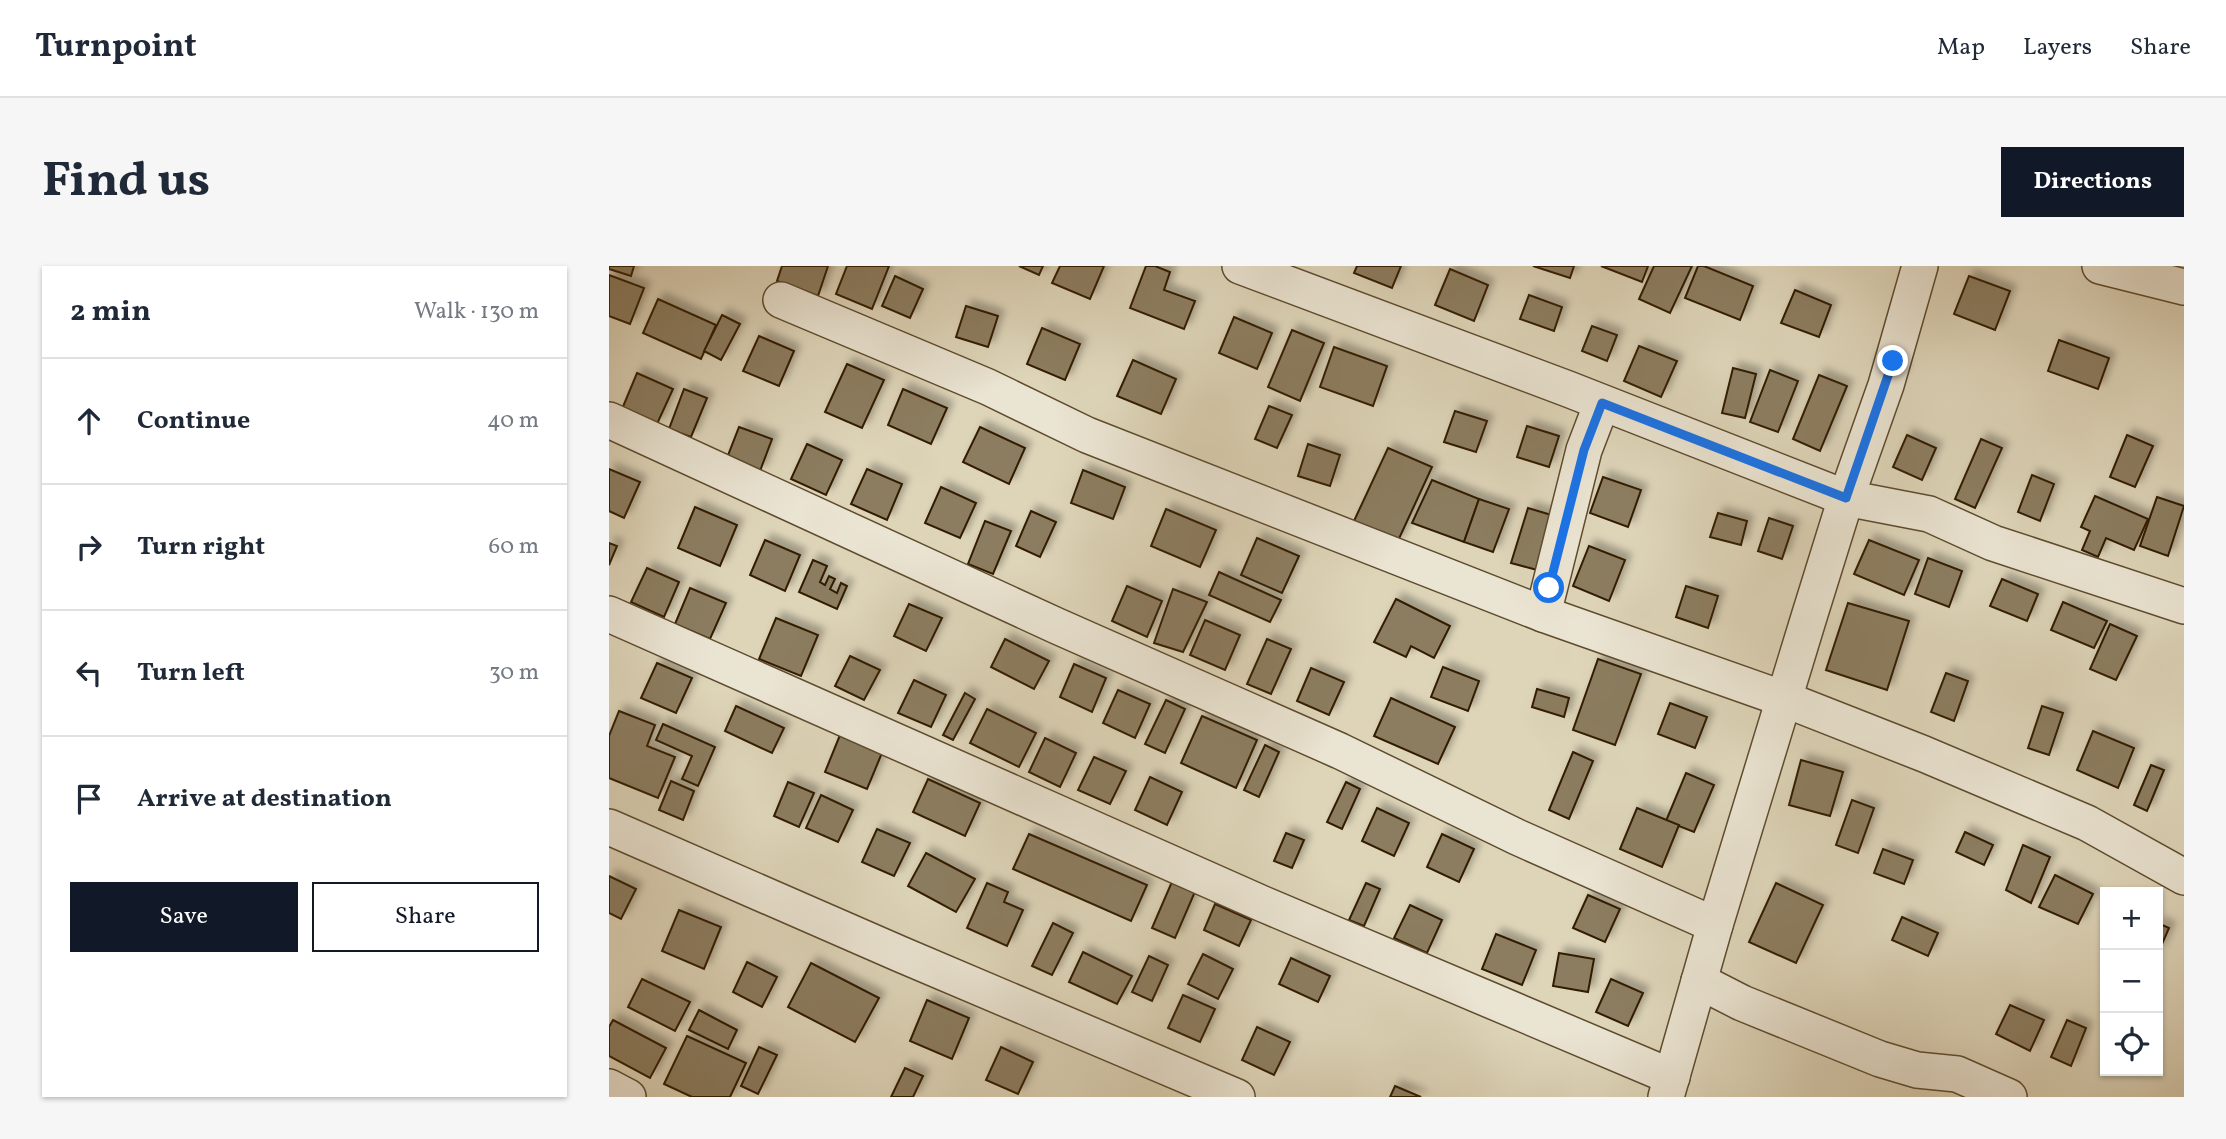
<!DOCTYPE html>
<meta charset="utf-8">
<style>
body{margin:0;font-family:Vollkorn,serif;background:#f6f6f7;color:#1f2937}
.controls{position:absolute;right:21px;bottom:21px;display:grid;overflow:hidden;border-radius:0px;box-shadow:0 2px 5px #0004}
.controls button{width:63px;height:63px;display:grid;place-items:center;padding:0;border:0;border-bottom:2px solid #e0e1e3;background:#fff;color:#1f2937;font:35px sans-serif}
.stop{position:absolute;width:21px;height:21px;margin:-16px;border:5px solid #1a73e8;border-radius:50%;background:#fff}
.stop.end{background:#1a73e8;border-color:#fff;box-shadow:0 2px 7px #0008}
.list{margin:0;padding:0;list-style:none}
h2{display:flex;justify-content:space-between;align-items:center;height:91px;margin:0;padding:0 28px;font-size:30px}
h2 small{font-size:23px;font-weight:400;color:#747a83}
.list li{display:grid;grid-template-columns:46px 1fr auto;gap:21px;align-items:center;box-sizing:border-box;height:126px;padding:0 28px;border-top:2px solid #e0e1e3}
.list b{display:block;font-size:26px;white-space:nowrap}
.list em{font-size:23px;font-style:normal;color:#747a83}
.actions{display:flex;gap:14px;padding:21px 28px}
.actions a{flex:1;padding:16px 0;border:2px solid #111827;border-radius:0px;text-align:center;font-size:24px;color:#111827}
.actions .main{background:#111827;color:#fff}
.icon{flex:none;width:38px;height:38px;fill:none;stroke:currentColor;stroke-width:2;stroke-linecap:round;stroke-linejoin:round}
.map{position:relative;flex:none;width:1575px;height:831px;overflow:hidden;border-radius:0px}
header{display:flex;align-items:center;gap:42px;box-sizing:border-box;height:98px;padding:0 35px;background:#fff;border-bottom:2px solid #e0e1e3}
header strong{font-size:33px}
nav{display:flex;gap:38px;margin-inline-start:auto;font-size:24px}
.intro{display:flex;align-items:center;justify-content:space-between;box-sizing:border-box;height:168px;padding:0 42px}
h1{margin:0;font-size:49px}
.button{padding:18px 32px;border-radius:0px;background:#111827;color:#fff;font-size:24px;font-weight:700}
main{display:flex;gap:42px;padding:0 42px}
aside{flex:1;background:#fff;border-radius:0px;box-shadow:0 2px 5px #0004}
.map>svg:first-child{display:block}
.building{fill:#8c7d60;stroke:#331d00;stroke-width:2;filter:url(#shadow)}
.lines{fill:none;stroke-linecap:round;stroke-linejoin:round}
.minor-casing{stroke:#5e4b2e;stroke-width:38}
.minor{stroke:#eae4d2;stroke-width:35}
.route{stroke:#1a73e8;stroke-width:9}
</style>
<header>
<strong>Turnpoint</strong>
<nav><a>Map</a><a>Layers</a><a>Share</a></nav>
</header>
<div class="intro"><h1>Find us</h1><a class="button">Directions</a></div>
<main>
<aside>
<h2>2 min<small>Walk · 130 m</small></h2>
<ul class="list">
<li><svg class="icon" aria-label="ahead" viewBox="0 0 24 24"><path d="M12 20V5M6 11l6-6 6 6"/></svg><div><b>Continue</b></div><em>40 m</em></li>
<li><svg class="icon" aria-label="right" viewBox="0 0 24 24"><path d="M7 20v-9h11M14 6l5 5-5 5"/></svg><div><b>Turn right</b></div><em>60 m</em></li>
<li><svg class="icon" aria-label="left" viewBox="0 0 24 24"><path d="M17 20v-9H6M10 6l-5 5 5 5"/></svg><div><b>Turn left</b></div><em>30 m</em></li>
<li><svg class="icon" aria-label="arrive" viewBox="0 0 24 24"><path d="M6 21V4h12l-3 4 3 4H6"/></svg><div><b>Arrive at destination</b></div></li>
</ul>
<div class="actions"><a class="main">Save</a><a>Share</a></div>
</aside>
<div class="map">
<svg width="1575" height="831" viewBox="0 0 1575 831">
<defs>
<filter id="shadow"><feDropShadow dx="6" dy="-6" stdDeviation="3.5" flood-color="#0004"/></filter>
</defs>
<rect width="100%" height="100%" fill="#ded5b9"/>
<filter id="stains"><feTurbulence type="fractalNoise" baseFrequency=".00286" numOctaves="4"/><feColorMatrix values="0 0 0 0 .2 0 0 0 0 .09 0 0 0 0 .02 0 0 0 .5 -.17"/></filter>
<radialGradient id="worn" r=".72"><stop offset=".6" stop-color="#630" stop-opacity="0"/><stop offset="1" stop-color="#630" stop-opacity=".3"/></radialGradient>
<g class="building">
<polygon points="0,0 25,0 22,10 0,3"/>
<polygon points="173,0 219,0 209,30 168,15"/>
<polygon points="238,0 280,0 263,43 227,28"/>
<polygon points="410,0 434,0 430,9"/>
<polygon points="451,0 495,0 481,33 443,17"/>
<polygon points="537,0 546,0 561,6 555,24 586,35 575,63 521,42"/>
<polygon points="748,0 792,0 783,22 745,7"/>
<polygon points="924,0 965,0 961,12"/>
<polygon points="992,0 1039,0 1033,16"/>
<polygon points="1045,0 1083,0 1061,47 1030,33"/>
<polygon points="1089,0 1095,0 1144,20 1131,54 1076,32"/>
<polygon points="841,3 879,19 865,55 826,39"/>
<polygon points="0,9 35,22 21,58 0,50"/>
<polygon points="286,10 314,23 301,52 273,40"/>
<polygon points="1360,10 1401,25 1386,64 1345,48"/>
<polygon points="1186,24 1222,39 1210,71 1172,57"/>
<polygon points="920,29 953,41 945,65 911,53"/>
<polygon points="49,33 107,59 92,93 34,67"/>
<polygon points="357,40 389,50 379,81 347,71"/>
<polygon points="113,49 131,58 112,94 95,85"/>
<polygon points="625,51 663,67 648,103 610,87"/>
<polygon points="983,60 1008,69 998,95 973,85"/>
<polygon points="433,62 471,78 456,114 418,98"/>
<polygon points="683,64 715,77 691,135 659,121"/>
<polygon points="150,70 185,85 170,120 134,105"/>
<polygon points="1450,74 1500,92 1489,123 1439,105"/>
<polygon points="1030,80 1068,95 1052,131 1015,115"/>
<polygon points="725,81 778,100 764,140 711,121"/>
<polygon points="524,94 567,113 552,148 508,130"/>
<polygon points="238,98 275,114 253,162 216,146"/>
<polygon points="1124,102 1147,108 1136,152 1113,147"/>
<polygon points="1161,104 1189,115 1169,166 1141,156"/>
<polygon points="28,107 64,123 48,158 13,143"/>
<polygon points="1210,109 1238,120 1211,185 1184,173"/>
<polygon points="75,123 98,132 82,171 60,163"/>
<polygon points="294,123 338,142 322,178 279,159"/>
<polygon points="660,140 683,149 668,182 646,173"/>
<polygon points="846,145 878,155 867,186 835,176"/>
<polygon points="918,160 950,170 940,201 908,191"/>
<polygon points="130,161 163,173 151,205 118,192"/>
<polygon points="371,161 416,182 400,218 354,196"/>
<polygon points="1298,169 1327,182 1313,214 1284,201"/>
<polygon points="1518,169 1544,180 1526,221 1501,211"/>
<polygon points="1372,173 1393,182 1366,242 1346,233"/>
<polygon points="198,178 233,194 217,229 182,213"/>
<polygon points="699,178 731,189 721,220 689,210"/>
<polygon points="779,182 823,201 788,277 744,257"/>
<polygon points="0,203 31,216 15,252 0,245"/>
<polygon points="258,203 293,218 278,254 242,238"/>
<polygon points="474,204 516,221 504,253 462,237"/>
<polygon points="1423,209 1445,218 1431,255 1409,246"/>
<polygon points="994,211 1032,224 1019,261 981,247"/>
<polygon points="823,214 870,233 855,276 803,257"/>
<polygon points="332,221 367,237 351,272 316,257"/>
<polygon points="1486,230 1539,253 1525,284 1497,272 1489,291 1473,284 1481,265 1472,261"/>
<polygon points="1548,231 1575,240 1559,290 1531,280"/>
<polygon points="870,233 900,243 884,286 855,276"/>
<polygon points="86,241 128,259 111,300 69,282"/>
<polygon points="919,242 949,251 932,305 902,297"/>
<polygon points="557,243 607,264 591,301 542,280"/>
<polygon points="422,245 447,256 431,291 407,280"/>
<polygon points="1109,247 1138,255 1132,279 1101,271"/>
<polygon points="1160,252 1184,260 1173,293 1149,285"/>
<polygon points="376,255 402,265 384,308 359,298"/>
<polygon points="648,272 690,290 673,327 632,309"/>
<polygon points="156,274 191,289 176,325 141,309"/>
<polygon points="1260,274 1310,294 1295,329 1245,308"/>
<polygon points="0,277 8,280 0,299"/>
<polygon points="980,280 1016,294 1000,335 964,320"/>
<polygon points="1319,292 1353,305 1340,341 1306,328"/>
<polygon points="204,294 218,300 211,316 216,319 220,310 226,313 221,323 228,327 232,317 238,320 228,343 190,326"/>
<polygon points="38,302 70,316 55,351 22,336"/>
<polygon points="610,306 672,334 661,356 600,329"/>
<polygon points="1393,313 1429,328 1418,355 1381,340"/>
<polygon points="518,320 553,335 538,371 503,355"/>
<polygon points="1077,320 1109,330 1099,362 1067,351"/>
<polygon points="81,322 117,337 101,373 66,358"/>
<polygon points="564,323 598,336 574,386 545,377"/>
<polygon points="787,333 841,360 825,392 802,380 797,391 765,376"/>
<polygon points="1454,336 1498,355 1485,382 1442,364"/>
<polygon points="1239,337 1300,355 1278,424 1217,404"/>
<polygon points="300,338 333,352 317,385 285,370"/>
<polygon points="167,352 209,369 192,410 150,393"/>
<polygon points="596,354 631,369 616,404 581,389"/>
<polygon points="1501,358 1528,370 1507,414 1481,403"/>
<polygon points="396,373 440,395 425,423 382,401"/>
<polygon points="658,373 682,383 662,428 638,418"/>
<polygon points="241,390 271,404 255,434 226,420"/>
<polygon points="989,393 1032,408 1006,479 964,464"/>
<polygon points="48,397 83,412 67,447 32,432"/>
<polygon points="465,398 497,412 483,446 451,431"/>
<polygon points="834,401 870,415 859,445 822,431"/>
<polygon points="702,402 735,416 720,449 688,435"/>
<polygon points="1337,407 1359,415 1345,455 1322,446"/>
<polygon points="305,414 337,429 322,461 289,447"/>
<polygon points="928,423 960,432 955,451 923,441"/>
<polygon points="509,424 541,438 526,472 494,457"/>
<polygon points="356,427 366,433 344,474 334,469"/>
<polygon points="782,432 846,461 829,498 765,470"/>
<polygon points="557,434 576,443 556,487 536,478"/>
<polygon points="1061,437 1098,451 1086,482 1049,468"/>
<polygon points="127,440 175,462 163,487 116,465"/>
<polygon points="1433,440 1454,447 1440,489 1419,482"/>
<polygon points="378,443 427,467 410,501 361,477"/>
<polygon points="10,445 46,459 38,480 66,491 49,532 0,512 0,470"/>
<polygon points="593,450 648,474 627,522 572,497"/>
<polygon points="54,458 106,481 89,520 73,513 83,490 47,474"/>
<polygon points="233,464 275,482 258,523 216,506"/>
<polygon points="1484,465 1525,482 1509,522 1468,504"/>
<polygon points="436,472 467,487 451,521 420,506"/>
<polygon points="656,479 670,486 650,531 635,524"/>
<polygon points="964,486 984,495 960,553 940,544"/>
<polygon points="485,491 517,505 501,538 469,524"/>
<polygon points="1192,494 1234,506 1221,550 1180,539"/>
<polygon points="1542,499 1555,504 1538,545 1525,539"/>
<polygon points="1077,507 1105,519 1085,566 1057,555"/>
<polygon points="541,511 573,526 558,559 526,544"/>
<polygon points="319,513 371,537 356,570 304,546"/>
<polygon points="62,515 85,525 74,554 50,544"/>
<polygon points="179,516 205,527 190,561 165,550"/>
<polygon points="737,516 751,523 733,563 718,556"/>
<polygon points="212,529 244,544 229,576 197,562"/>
<polygon points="1243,534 1265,542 1249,587 1227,579"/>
<polygon points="768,542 800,557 785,590 753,575"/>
<polygon points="1028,542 1070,559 1053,601 1011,583"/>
<polygon points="268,563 301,577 285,610 253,596"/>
<polygon points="1356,566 1384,579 1375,599 1347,586"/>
<polygon points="677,567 695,574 683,602 665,595"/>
<polygon points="420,568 538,619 522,655 404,603"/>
<polygon points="833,568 865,583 850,616 818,601"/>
<polygon points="1414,579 1441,591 1422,637 1397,624"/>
<polygon points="1274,583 1304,594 1295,618 1265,607"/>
<polygon points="317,587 366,613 347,646 299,620"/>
<polygon points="1446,609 1484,628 1469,658 1430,641"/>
<polygon points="0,610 27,623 12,653 0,647"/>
<polygon points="565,611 588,621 566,672 543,662"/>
<polygon points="378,617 399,626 395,636 414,644 398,680 358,662"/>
<polygon points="757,617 771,623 755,660 740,654"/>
<polygon points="1167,617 1214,639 1187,697 1140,676"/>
<polygon points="979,629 1011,643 996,676 964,662"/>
<polygon points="606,638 642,654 630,680 595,664"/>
<polygon points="801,639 833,654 818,687 785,672"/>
<polygon points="70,644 112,661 95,703 53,685"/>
<polygon points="1293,651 1329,667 1319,690 1283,674"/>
<polygon points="444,657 464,667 443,709 423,700"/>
<polygon points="1549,657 1560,662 1550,685 1549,685"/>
<polygon points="887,668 927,684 913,719 873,703"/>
<polygon points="474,686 523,710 508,738 460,716"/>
<polygon points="950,687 985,693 979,726 944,720"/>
<polygon points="594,688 624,703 609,733 579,718"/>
<polygon points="540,690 559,699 543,735 523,726"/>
<polygon points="682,692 721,710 709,736 670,718"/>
<polygon points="138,696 168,711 153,741 124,726"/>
<polygon points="202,697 270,732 246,776 179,741"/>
<polygon points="33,713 81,736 66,765 19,741"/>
<polygon points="1002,713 1034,727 1019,760 987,746"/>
<polygon points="574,729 606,743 591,776 559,762"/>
<polygon points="318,734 360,752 343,793 301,775"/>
<polygon points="1401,739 1435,754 1421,785 1387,768"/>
<polygon points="90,744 128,764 119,783 80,764"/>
<polygon points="4,754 57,782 41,812 0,790 0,761"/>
<polygon points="1458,754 1477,762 1462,800 1442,791"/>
<polygon points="648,761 681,776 665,809 633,794"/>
<polygon points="78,770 137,797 121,831 83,831 55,818"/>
<polygon points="150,781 168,789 149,828 132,820"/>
<polygon points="392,781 424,796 409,828 377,814"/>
<polygon points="296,802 314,810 304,831 282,831"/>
<polygon points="786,820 812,831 781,831"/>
</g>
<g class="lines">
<g class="minor-casing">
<g id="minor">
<polyline points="631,0 959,123 1237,232 1320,248 1384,277 1575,340"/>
<polyline points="1491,0 1575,21"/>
<polyline points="172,34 379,121 478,169 934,348 1175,433 1315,488 1478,557 1575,611"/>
<polyline points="0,154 448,360 731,485 908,571 1106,659"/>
<polyline points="0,348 654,638 1063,811"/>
<polyline points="934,348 975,184 993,137"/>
<polyline points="0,561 291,688 628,831"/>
<polyline points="1090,715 1133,737 1271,793 1308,804 1348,808 1400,831"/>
<polyline points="0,821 19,831"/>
<polyline points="1057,831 1106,659 1200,351 1237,232 1277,119 1311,0"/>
</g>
</g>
<use href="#minor" class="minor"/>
</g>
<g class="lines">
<polyline class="route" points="940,322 975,184 993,137 1237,232 1284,95"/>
</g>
<rect width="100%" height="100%" filter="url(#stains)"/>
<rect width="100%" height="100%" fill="url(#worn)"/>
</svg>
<div class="controls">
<button>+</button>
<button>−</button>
<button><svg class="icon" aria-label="locate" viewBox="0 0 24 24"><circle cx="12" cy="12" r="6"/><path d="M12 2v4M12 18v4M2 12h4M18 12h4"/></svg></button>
</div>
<div class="stop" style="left:940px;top:322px"></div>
<div class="stop end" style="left:1284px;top:95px"></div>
</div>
</main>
